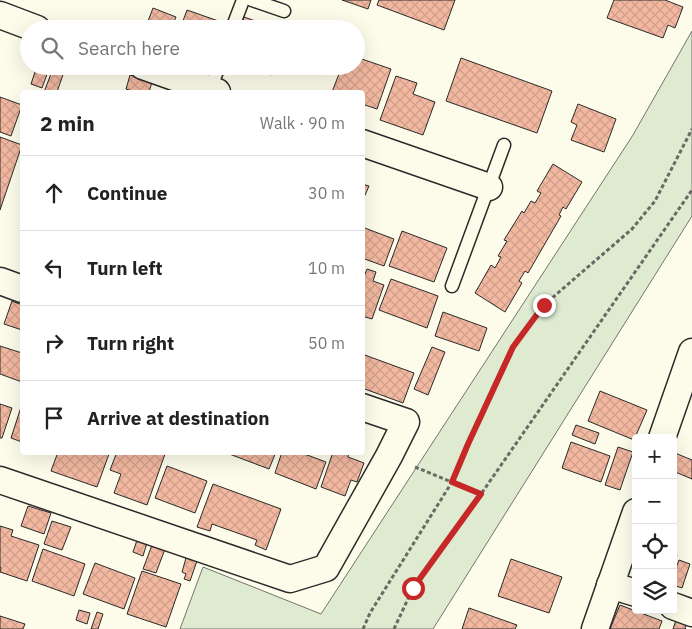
<!DOCTYPE html>
<meta charset="utf-8">
<style>
body{margin:0;font-family:"IBM Plex Sans",sans-serif;background:#f6f6f6;color:#222}
.controls{position:absolute;right:15px;bottom:15px;display:grid;overflow:hidden;border-radius:5px;box-shadow:0 5px 20px #0002}
.controls button{width:45px;height:45px;display:grid;place-items:center;padding:0;border:0;border-bottom:1px solid #e0e0e0;background:#fff;color:#222;font:25px sans-serif}
.stop{position:absolute;width:15px;height:15px;margin:-11px;border:4px solid #c62828;border-radius:50%;background:#fff}
.stop.end{background:#c62828;border-color:#fff;box-shadow:0 1px 5px #0008}
.list{margin:0;padding:0;list-style:none}
h2{display:flex;justify-content:space-between;align-items:center;height:65px;margin:0;padding:0 20px;font-size:21px}
h2 small{font-size:16px;font-weight:400;color:#767676}
.list li{display:grid;grid-template-columns:32px 1fr auto;gap:15px;align-items:center;box-sizing:border-box;height:75px;padding:0 20px;border-top:1px solid #e0e0e0}
.list b{display:block;font-size:19px;white-space:nowrap}
.list em{font-size:16px;font-style:normal;color:#767676}
.icon{flex:none;width:28px;height:28px;fill:none;stroke:currentColor;stroke-width:2;stroke-linecap:round;stroke-linejoin:round}
.map{position:relative;flex:none;width:692px;height:629px;overflow:hidden}
.search{position:absolute;background:#fff;box-shadow:0 5px 20px #0002;left:20px;top:20px;width:345px;height:55px;display:flex;align-items:center;gap:12px;box-sizing:border-box;padding:0 18px;border-radius:28px;color:#767676;font-size:19px}
.panel{position:absolute;background:#fff;box-shadow:0 5px 20px #0002;left:20px;top:90px;width:345px;height:365px;border-radius:5px}
.map>svg:first-child{display:block}
.green{fill:#deebd1;stroke:#74746e}
.building{fill:url(#building-cross-hatch);stroke:#2b2b2b}
.lines{fill:none;stroke-linecap:round;stroke-linejoin:round}
.lane-casing{stroke:#2b2b2b;stroke-width:15}
.street-casing{stroke:#2b2b2b;stroke-width:29}
.path{stroke:#6a6964;stroke-width:3;stroke-dasharray:4 2.5;stroke-linecap:butt}
.lane{stroke:#fdfbea;stroke-width:12}
.street{stroke:#fdfbea;stroke-width:26}
.route{stroke:#c62828;stroke-width:6}
</style>
<div class="map">
<svg width="692" height="629" viewBox="0 0 692 629">
<defs>
<pattern id="building-cross-hatch" width="8" height="8" patternUnits="userSpaceOnUse" patternTransform="scale(1.25)"><rect width="8" height="8" fill="#f2b8a0"/><path d="M0 0l8 8M0 8l8-8" fill="none" stroke="#d09e8a"/></pattern>
</defs>
<rect width="100%" height="100%" fill="#fdfbea"/>
<polygon class="green" points="692,31 692,216 433,629 180,629 203,567 321,614 633,135"/>
<g class="building">
<polygon points="342,0 371,0 368,9"/>
<polygon points="379,0 455,0 444,30 377,5"/>
<polygon points="614,0 665,0 683,7 675,28 668,25 663,38 607,18"/>
<polygon points="153,8 176,17 171,29 145,29"/>
<polygon points="187,10 227,24 225,29 180,29"/>
<polygon points="244,17 278,29 240,29"/>
<polygon points="356,57 391,69 377,109 362,104 362,92 332,92 342,66 356,66"/>
<polygon points="461,58 552,91 537,133 446,101"/>
<polygon points="37,66 50,66 42,88 31,84"/>
<polygon points="54,66 66,66 57,92 44,92"/>
<polygon points="259,66 274,66 271,75 257,70"/>
<polygon points="130,75 152,82 149,92 135,92 126,89"/>
<polygon points="396,76 417,83 413,94 435,102 423,135 380,120"/>
<polygon points="0,97 22,105 11,136 0,132"/>
<polygon points="578,104 616,119 604,152 571,140 577,125 571,122"/>
<polygon points="0,137 22,145 0,210"/>
<polygon points="553,164 582,182 566,209 563,207 559,215 561,216 528,273 525,271 519,281 522,283 505,312 475,293 491,265 495,268 501,257 498,256 507,241 504,240 522,211 524,213 531,201 535,203 541,193 537,191"/>
<polygon points="362,184 369,186 362,202"/>
<polygon points="362,227 394,239 384,266 362,258"/>
<polygon points="402,231 447,248 434,282 389,266"/>
<polygon points="367,269 376,272 373,281 384,285 372,319 362,316 362,276 364,276"/>
<polygon points="391,279 438,296 427,328 379,310"/>
<polygon points="12,301 22,305 22,330 4,324"/>
<polygon points="443,312 487,328 479,351 435,336"/>
<polygon points="0,346 22,353 22,382 0,374"/>
<polygon points="432,347 445,352 428,395 414,389"/>
<polygon points="362,354 414,373 403,403 362,388"/>
<polygon points="600,391 647,410 634,440 588,421"/>
<polygon points="0,404 12,408 2,438 0,438"/>
<polygon points="22,404 22,442 11,438"/>
<polygon points="576,425 599,433 595,444 572,435"/>
<polygon points="571,442 610,456 601,482 562,468"/>
<polygon points="618,447 633,452 620,490 605,485"/>
<polygon points="58,452 106,452 109,454 97,487 51,471"/>
<polygon points="117,452 162,452 165,454 147,505 114,493 121,474 110,470"/>
<polygon points="224,452 276,452 269,469"/>
<polygon points="282,452 299,452 326,462 316,489 275,473"/>
<polygon points="333,452 349,452 348,457 364,463 357,482 351,480 345,496 321,487"/>
<polygon points="675,453 692,460 692,479 673,471 673,459"/>
<polygon points="167,466 207,481 195,513 155,498"/>
<polygon points="213,484 281,509 266,550 255,545 257,540 212,524 210,531 197,527"/>
<polygon points="28,506 51,513 44,534 21,526"/>
<polygon points="52,521 71,527 62,550 44,544"/>
<polygon points="0,526 13,530 11,536 39,545 27,581 0,572 1,568 0,567"/>
<polygon points="137,540 147,543 143,556 133,552"/>
<polygon points="152,545 165,549 156,573 143,569"/>
<polygon points="43,549 85,564 74,596 32,581"/>
<polygon points="673,554 677,555 673,566"/>
<polygon points="186,558 197,561 190,581 184,579 186,574 182,572"/>
<polygon points="511,559 562,577 549,613 498,596"/>
<polygon points="679,560 690,564 682,588 673,585 673,576"/>
<polygon points="95,563 135,578 124,609 83,594"/>
<polygon points="142,571 181,584 166,627 127,614"/>
<polygon points="620,605 662,621 659,629 610,629"/>
<polygon points="469,608 517,625 515,629 462,629"/>
<polygon points="79,610 90,613 87,624 76,620"/>
<polygon points="97,612 103,614 98,629 91,629"/>
<polygon points="0,616 25,624 23,629 0,629"/>
<polygon points="676,620 686,624 685,628 686,629 673,629"/>
</g>
<g class="lines">
<g class="lane-casing">
<g id="lane">
<polyline points="252,0 284,11"/>
<polyline points="232,29 243,0"/>
<polyline points="210,90 219,66"/>
<polyline points="452,286 504,145"/>
</g>
</g>
<g class="street-casing">
<g id="street">
<polyline points="0,15 37,29"/>
<polyline points="143,66 217,92"/>
<polyline points="362,143 489,187"/>
<polyline points="0,281 22,289"/>
<polyline points="662,438 692,352"/>
<polyline points="0,480 290,579 326,568 389,456 406,422 362,407"/>
<polyline points="610,585 636,593"/>
<polyline points="673,606 692,613"/>
<polyline points="595,629 636,512"/>
</g>
</g>
<g class="path">
<polyline points="415,467 481,494"/>
<polyline points="363,629 370,613 452,482 468,444 513,347 544,305 632,229 655,201 692,129"/>
<polyline points="394,629 413,588 481,494 692,190"/>
</g>
<use href="#lane" class="lane"/>
<use href="#street" class="street"/>
</g>
<g class="lines">
<polyline class="route" points="413,588 481,494 452,482 468,444 513,347 544,305"/>
</g>
</svg>
<div class="controls">
<button>+</button>
<button>−</button>
<button><svg class="icon" aria-label="locate" viewBox="0 0 24 24"><circle cx="12" cy="12" r="6"/><path d="M12 2v4M12 18v4M2 12h4M18 12h4"/></svg></button>
<button><svg class="icon" aria-label="layers" viewBox="0 0 24 24"><path d="M12 4l9 5-9 5-9-5zM3 14l9 5 9-5"/></svg></button>
</div>
<div class="stop" style="left:413px;top:588px"></div>
<div class="stop end" style="left:544px;top:305px"></div>
<div class="search"><svg class="icon" aria-label="search" viewBox="0 0 24 24"><circle cx="10" cy="10" r="6"/><path d="M15 15l6 6"/></svg>Search here</div>
<section class="panel">
<h2>2 min<small>Walk · 90 m</small></h2>
<ul class="list">
<li><svg class="icon" aria-label="ahead" viewBox="0 0 24 24"><path d="M12 20V5M6 11l6-6 6 6"/></svg><div><b>Continue</b></div><em>30 m</em></li>
<li><svg class="icon" aria-label="left" viewBox="0 0 24 24"><path d="M17 20v-9H6M10 6l-5 5 5 5"/></svg><div><b>Turn left</b></div><em>10 m</em></li>
<li><svg class="icon" aria-label="right" viewBox="0 0 24 24"><path d="M7 20v-9h11M14 6l5 5-5 5"/></svg><div><b>Turn right</b></div><em>50 m</em></li>
<li><svg class="icon" aria-label="arrive" viewBox="0 0 24 24"><path d="M6 21V4h12l-3 4 3 4H6"/></svg><div><b>Arrive at destination</b></div></li>
</ul>
</section>
</div>
